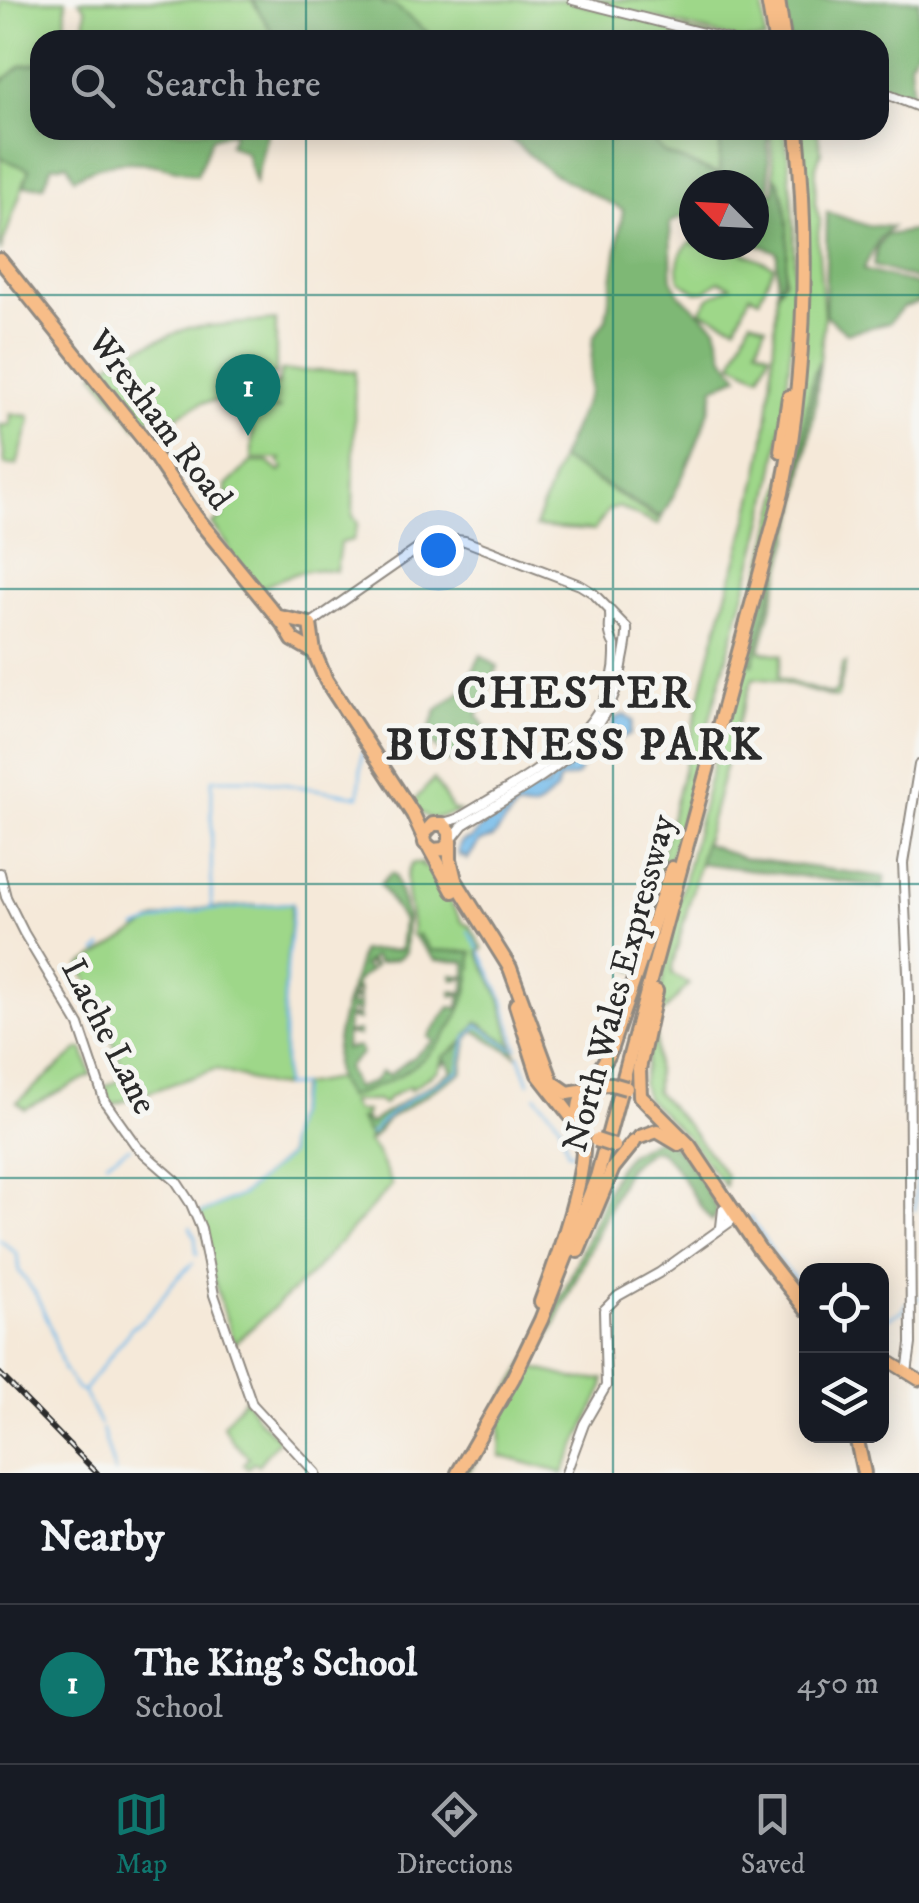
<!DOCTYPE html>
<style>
body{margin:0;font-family:"IM FELL DW Pica",serif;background:#242831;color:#f1f3f6}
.controls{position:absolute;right:30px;bottom:30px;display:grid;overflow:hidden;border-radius:20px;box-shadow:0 5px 25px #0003}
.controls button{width:90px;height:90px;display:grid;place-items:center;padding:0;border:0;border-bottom:2px solid #363941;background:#171b24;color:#f1f3f6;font:50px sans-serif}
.compass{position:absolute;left:679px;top:170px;width:90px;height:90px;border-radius:50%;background:#171b24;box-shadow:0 5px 25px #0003;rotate:294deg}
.you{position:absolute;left:438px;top:550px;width:35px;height:35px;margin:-25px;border:8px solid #fff;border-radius:50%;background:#1a73e8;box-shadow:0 0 0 15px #1a73e833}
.badge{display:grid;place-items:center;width:65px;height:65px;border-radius:50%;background:#0f766e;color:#fff;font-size:32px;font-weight:700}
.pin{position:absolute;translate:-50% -82px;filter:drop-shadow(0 2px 5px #0008)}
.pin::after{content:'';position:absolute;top:52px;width:35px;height:30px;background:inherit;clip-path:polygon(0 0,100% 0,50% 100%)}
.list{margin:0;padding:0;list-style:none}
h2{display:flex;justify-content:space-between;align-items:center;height:130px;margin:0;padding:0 40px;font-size:42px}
h2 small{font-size:32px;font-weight:400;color:#9ea1a6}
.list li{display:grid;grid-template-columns:65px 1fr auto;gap:30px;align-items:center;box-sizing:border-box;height:160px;padding:0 40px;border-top:2px solid #363941}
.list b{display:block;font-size:38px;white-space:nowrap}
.list p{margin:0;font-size:32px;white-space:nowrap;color:#9ea1a6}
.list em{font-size:32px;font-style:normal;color:#9ea1a6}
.icon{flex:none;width:55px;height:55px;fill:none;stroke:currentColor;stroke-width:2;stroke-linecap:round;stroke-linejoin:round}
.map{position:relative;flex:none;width:919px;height:1473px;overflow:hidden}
.search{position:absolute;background:#171b24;box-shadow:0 5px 25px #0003;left:30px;right:30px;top:30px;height:110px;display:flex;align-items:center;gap:25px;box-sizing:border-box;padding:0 35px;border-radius:30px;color:#9ea1a6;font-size:38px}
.sheet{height:290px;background:#171b24}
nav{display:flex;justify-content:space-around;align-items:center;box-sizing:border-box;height:140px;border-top:2px solid #363941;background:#171b24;font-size:28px;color:#9ea1a6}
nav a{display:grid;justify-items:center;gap:5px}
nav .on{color:#0f766e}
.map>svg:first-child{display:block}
.green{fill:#9ed789;stroke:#64815a;stroke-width:2.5}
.forest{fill:#7eb875;stroke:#547250;stroke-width:2.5}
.water{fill:#72baea;stroke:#4e728a;stroke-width:2.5}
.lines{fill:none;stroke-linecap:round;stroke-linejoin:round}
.stream{stroke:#72baea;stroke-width:2.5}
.minor-casing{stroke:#908a82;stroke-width:12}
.major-casing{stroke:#908a82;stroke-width:15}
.highway-casing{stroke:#908a82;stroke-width:18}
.minor{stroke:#fff;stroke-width:8}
.major{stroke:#f7bd88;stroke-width:10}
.highway{stroke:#f7bd88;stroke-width:12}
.rail-casing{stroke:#2b2b2b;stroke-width:6}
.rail{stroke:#f6f6f2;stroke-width:2.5;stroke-dasharray:8;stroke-linecap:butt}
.highway-bridge-casing{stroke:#908a82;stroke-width:18;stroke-linecap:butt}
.highway-bridge{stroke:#f7bd88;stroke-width:12}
.grid{fill:none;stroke:#0f766e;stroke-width:2.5;stroke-opacity:0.55}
.labels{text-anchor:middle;stroke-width:10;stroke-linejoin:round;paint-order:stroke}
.street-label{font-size:35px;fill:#2b2b2b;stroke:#f6f6f2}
.district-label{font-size:45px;font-weight:bold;letter-spacing:2.5px;fill:#2b2b2b;stroke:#f6f6f2}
</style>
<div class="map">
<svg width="919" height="1473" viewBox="0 0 919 1473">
<rect width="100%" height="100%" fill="#f6f6f2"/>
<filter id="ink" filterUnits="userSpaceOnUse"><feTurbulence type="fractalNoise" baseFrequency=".01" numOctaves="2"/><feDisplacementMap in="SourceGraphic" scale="20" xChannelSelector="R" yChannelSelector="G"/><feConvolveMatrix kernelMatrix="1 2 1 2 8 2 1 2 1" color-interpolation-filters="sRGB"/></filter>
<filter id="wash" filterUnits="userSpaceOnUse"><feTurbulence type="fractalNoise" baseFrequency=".0048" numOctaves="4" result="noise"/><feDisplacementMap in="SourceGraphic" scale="40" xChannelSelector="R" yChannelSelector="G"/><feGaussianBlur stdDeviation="2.25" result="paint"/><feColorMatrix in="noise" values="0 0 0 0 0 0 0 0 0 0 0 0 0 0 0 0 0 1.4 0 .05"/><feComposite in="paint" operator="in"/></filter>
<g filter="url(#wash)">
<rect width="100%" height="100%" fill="#f5e9d9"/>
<g class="green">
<polygon points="0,0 66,0 65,40 40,40 40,63 21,66 0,83"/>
<polygon points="79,0 252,0 277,40 83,40 86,9"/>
<polygon points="382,0 564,0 723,40 437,40 397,11 383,5"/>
<polygon points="586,0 763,0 765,40 739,40"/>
<polygon points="644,130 721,130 720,175 664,153"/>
<path d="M770 130H785C799 236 796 344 778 449 766 524 743 598 723 671 696 772 667 872 635 971L630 969C659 874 682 778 704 680 719 613 743 549 757 481 771 419 773 355 777 291L785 280 779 182 774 176Z"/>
<polygon points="799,130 817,130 821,152 816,166 815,204 820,221 818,242 824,319 816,403 796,516 760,651 782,655 778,678 832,695 837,690 842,665 846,663 838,697 834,698 772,680 753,678 733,738 672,967 672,974 689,984 659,1017 656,1015 672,930 797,423"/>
<polygon points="0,158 29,169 0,252"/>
<path d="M694 240V245H727L774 266 759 299 750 295 736 326 700 311 709 298 731 286 719 281 706 291 696 292 680 281C675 264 679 249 694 240Z"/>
<polygon points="751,319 766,326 757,347 770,353 760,376 732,363"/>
<polygon points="276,320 276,375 231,373 230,392 221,392 220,400 202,403 177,416 168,416 156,404 146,425 137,428 94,373 126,353 188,328"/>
<path d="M281 371H355L353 516 358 523 353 540 340 543 336 571C309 565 283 577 259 589L230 554 228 545 212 524 223 517 224 500H231V494H226V486L251 462H268L280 472 284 468 279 463 281 459H252V410L281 409 233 404 234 376 268 377V385H278Z"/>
<polygon points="11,414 29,416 30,421 17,465 5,465 0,425 10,425"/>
<polygon points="560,459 656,518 663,515 658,525 619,507 608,510 594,531 535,527"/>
<polygon points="434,779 452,809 460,812 431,819 409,806"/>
<path d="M413 863H423L422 866 430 870 463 923 470 926 483 949 478 952 501 1000 513 1047 478 1022 462 1043 443 1057 438 1070 410 1090V1086L388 1098 383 1105 378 1101H350L355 1111H366L364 1117 367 1122 363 1120 370 1134 368 1142 376 1151 392 1185 311 1274 234 1344 213 1277 200 1214 243 1194 288 1155 287 1144 301 1085 336 1079 347 1097C419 1076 471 1031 472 953L431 950 418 935 415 938 412 936C415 912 397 882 413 863Z"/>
<polygon points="292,903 284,997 284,1086 270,1086 216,1069 112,1105 103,1088 125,1077 102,1008 80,966 155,920 198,909"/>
<polygon points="652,1033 656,1033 656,1092 688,1126 726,1175 725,1186 687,1137 646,1098 642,1084"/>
<polygon points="79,1049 83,1049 91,1075 25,1109 17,1102"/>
<polygon points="531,1367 580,1380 604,1379 603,1389 563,1473 500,1456 501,1418"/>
<polygon points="245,1398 258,1419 279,1439 258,1465 254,1462 248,1468 243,1464 249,1457 233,1442 223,1425"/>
</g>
<g class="forest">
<polygon points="252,0 382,0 384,5 394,5 437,40 277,40"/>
<polygon points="782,0 919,0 919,47 910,61 913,101 879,88 879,40 789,40"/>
<path d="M40 63V130H268L255 183 246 153 229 145 235 131 212 138 197 175C146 163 122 152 74 178L67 164 52 166 44 186H24L29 169 0 158V83L21 66Z"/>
<path d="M490 130H592L613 140 612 130H644L664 153 719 175 721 130H767L770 193H774V176C791 197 792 269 777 291V252L754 243V185H694V221L681 217 670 223 672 279 680 295 716 327 724 357 739 376 714 387C713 411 675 500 660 517L560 459 589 392 593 338 606 319 623 210 550 172 507 136Z"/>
<polygon points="827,212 865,225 892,227 879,239 863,270 919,285 919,302 902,308 889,323 847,333 825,315"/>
<polygon points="919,230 919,280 873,266 877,247 886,235"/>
<polygon points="819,361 797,499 753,664 749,664 746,653 783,535 813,376"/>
<polygon points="481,655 498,667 477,715 485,726 450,762 426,738 437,710 464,689"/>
<polygon points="704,843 742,858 885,877 883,887 699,863"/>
<path d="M391 873 395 875 407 916 405 953 397 959 378 963 373 956 369 961 375 966 372 969 368 962 363 966 370 971C364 976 354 979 355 990L358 989 359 993 352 992 351 998 358 996 359 1001 351 999 350 1006 359 1004V1012L350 1010 348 1017 358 1015 359 1020 348 1018 346 1033 359 1031V1036L346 1034 345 1049 359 1047 362 1053 347 1067 355 1088 374 1082 381 1072 389 1075 434 1041 428 1037 450 1007 459 1008 461 994 452 996V991L463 993 466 978 453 980 452 975 466 977V962L435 960 415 938 418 934 431 950 472 952C472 1031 419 1076 347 1097 343 1090 338 1083 336 1076 330 1039 353 986 361 951L400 950 403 921 380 884Z"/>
<polygon points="478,1022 513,1047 516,1055 475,1031 467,1040 462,1072 388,1119 371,1139 359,1119 370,1123 452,1071 446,1060 443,1064 443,1057 462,1044"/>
<path d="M658 1138C686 1147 704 1186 718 1211L712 1221C691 1198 683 1170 658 1150L649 1151 628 1167 552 1331 468 1473H460L530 1355 566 1287 617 1168 629 1154Z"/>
</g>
<path class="water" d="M625 715 633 721 630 735C607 741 585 754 577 776L559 780 556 791C548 796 538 810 529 809 524 809 520 807 516 808L493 838 479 842 467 860 463 855 460 857 458 851 461 842 472 838 485 823 503 817 518 796 526 790 547 787 554 776 567 771 572 760 588 754 595 740 612 729 615 718Z"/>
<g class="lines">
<g class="stream">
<polyline points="292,903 211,910 212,779 251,779 359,796 362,752"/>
<polyline points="293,906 284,997 284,1086 301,1085"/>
<polyline points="136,928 181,913 209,909"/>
<polyline points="468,931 479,949"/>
<polyline points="97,952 102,947"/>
<polyline points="481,953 504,1001 517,1048"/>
<polyline points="519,1055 529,1083"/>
<polyline points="536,1096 559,1122 568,1152 572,1152"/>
<path d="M370 1134C393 1107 428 1088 459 1071L466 1039 478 1025 512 1048"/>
<polyline points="106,1162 130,1147"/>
<polyline points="915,1210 916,1142"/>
<polyline points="200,1214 243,1194 289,1155 287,1144 301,1089"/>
<polyline points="749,1216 775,1256 806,1292"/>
<polyline points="190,1227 195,1237 197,1255"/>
<polyline points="0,1240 17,1254 19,1271 35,1293 49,1323 64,1370 78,1389 83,1391 100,1425"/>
<polyline points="915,1298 919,1298"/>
<polyline points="882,1321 903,1311 907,1303"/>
<polyline points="84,1390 131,1329 150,1313 175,1280 193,1263"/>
<polyline points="102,1429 115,1473"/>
</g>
</g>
</g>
<g filter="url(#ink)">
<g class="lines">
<g class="minor-casing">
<g id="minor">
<polyline points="573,0 730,40"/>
<polyline points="879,91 919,107"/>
<path d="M310 624 425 544 447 539 465 541 580 585 593 593 627 628C628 640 624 653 622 666 608 750 529 783 463 825L452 839"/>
<path d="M443 823 457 819C519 780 617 737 615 652 615 638 615 650 611 637 608 630 611 622 610 614"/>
<polyline points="0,873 6,897 24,933 79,1025 105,1102 137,1147 176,1181 191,1204 201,1228 214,1295 252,1404 316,1473"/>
<polyline points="721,1227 723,1209"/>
<polyline points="907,1373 911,1344 909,994 903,863 919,765"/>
<polyline points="566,1473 584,1424 606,1386 604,1310 618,1296 659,1273 730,1222 729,1210"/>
</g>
</g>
<g class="major-casing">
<polyline id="major" points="882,1357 919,1380"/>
</g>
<g class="highway-casing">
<g id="highway">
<polyline points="768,0 775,40"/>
<polyline points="778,0 784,40"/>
<polyline points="0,260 144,440 196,517 284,625 293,640 314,652"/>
<polyline points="781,451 789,397"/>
<polyline points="280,617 310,624 314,652 326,680 413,814 424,838"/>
<polyline points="451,841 444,849 433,850 425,843 424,834 433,824 443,824 450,832 450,859 455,880 510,968 552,1082 568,1093 586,1090"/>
<polyline points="430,849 453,891"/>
<polyline points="516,1005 538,1074 581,1129"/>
<polyline points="588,1088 608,1056 672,868"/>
<polyline points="640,1096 639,1069 656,991"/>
<polyline points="642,1098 689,1145 759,1249 806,1309"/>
<path d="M580 1126C575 1099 584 1083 612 1084"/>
<polyline points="640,1137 657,1131 679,1144"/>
<polyline points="578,1251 613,1168 634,1142"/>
<path d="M541 1302C556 1262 590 1170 582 1131"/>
<polyline points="856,1436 864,1473"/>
<path d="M458 1473 513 1378 541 1320 597 1177 782 493C806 372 809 252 797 130"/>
</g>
</g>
<use href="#minor" class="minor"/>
<use href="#major" class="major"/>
<use href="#highway" class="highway"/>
<g class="rail-casing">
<polyline id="rail" points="0,1374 97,1473"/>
</g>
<use href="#rail" class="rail"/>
<g class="highway-bridge-casing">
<g id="highway-bridge">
<polyline points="612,1084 626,1088"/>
<polyline points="596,1140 614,1146"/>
</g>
</g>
<use href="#highway-bridge" class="highway-bridge"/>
</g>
</g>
<path class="grid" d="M306 0V40M613 0V40M306 130V1473M613 130V1473M0 295H919M0 589H919M0 884H919M0 1178H919"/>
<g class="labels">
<g class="street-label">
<text transform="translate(161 419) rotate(53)" y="12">Wrexham Road</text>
<text transform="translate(618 983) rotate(-75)" y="12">North Wales Expressway</text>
<text transform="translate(110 1036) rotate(63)" y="12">Lache Lane</text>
</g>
<g class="district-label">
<text x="575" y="707">CHESTER<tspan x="575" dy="52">BUSINESS PARK</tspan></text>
</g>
</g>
</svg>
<div class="controls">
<button><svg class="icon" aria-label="locate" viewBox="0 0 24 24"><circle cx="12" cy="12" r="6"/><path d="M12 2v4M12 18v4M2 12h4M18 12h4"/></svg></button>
<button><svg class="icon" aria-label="layers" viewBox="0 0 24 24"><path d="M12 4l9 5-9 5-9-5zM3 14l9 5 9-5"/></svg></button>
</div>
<svg class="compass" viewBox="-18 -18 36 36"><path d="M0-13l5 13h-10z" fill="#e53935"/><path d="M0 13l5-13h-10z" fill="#9ea1a6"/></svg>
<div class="you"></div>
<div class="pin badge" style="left:248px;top:436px">1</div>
<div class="search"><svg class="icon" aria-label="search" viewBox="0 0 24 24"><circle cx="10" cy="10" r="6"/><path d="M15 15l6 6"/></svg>Search here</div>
</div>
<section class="sheet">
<h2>Nearby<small></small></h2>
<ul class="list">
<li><span class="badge">1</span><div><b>The King's School</b><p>School</p></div><em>450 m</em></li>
</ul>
</section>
<nav>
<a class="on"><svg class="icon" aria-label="map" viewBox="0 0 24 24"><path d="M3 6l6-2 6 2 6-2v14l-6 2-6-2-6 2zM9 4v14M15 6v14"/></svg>Map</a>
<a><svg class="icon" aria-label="directions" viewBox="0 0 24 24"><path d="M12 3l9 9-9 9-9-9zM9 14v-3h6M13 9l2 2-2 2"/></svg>Directions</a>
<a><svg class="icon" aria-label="saved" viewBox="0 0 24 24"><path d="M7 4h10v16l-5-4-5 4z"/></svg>Saved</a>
</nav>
